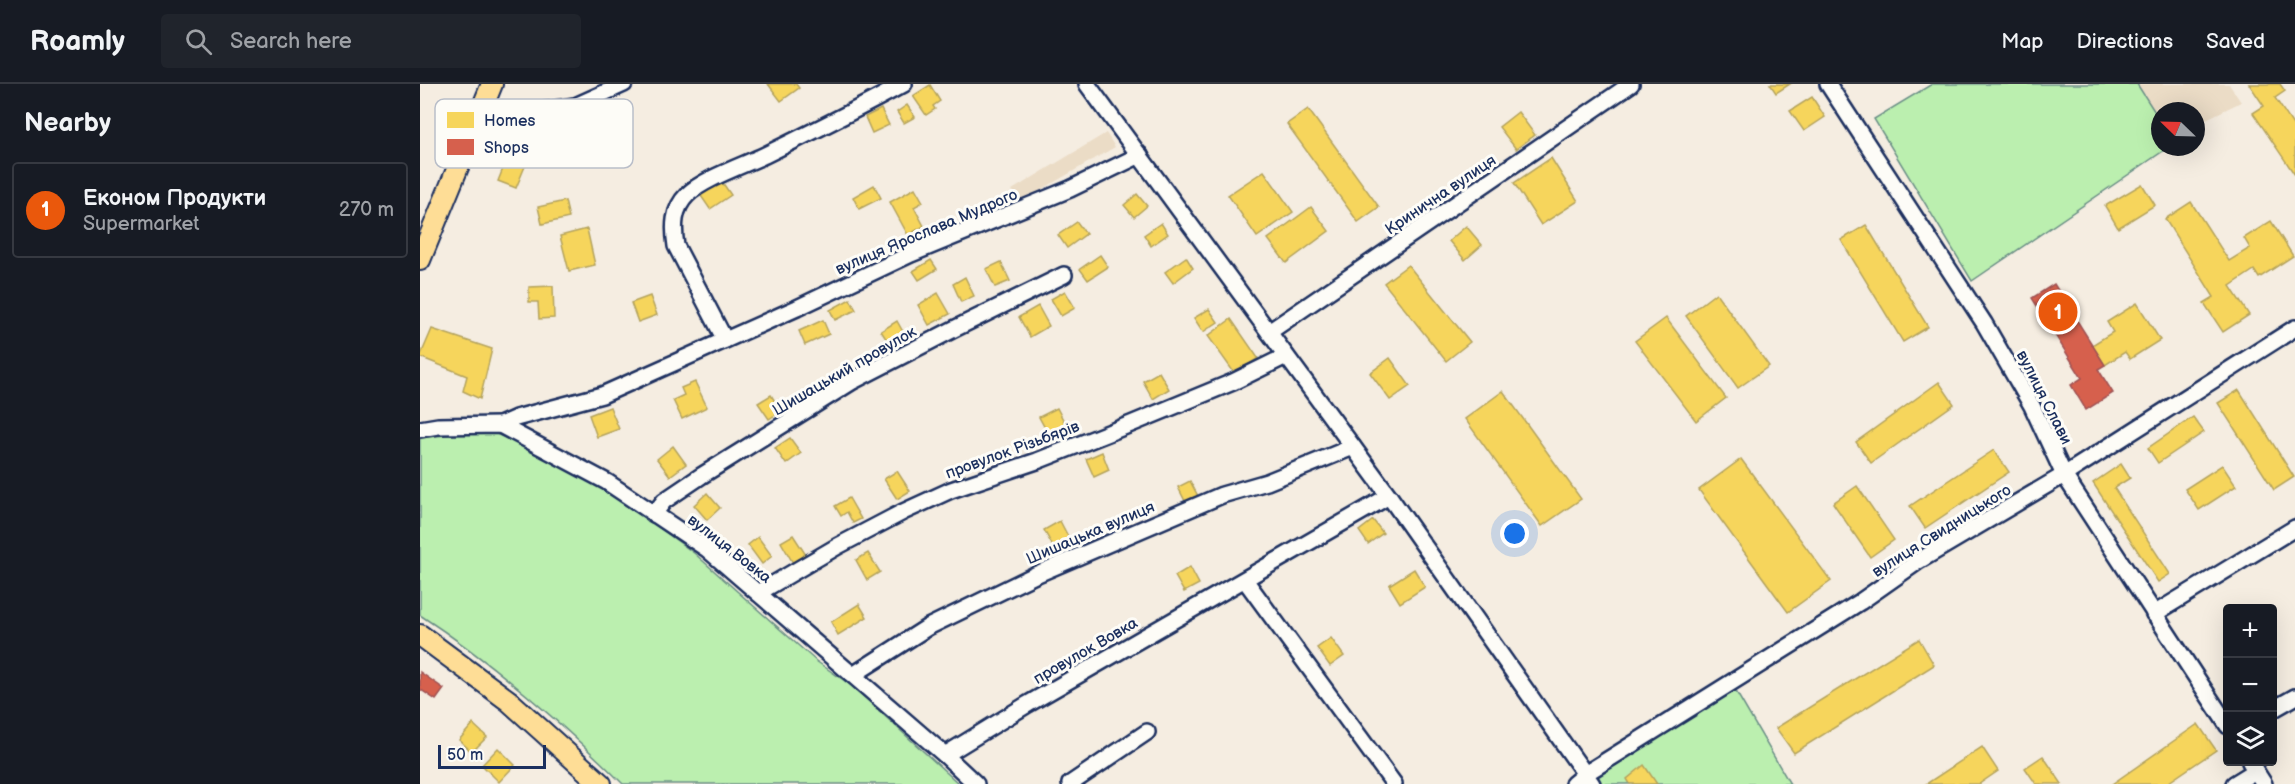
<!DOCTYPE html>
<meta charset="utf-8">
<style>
body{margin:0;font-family:"Balsamiq Sans",sans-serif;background:#20242c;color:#f1f3f6}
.controls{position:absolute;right:18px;bottom:18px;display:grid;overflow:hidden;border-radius:6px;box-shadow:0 6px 24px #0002}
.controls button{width:54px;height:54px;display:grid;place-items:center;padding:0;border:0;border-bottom:2px solid #363941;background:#171b24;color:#f1f3f6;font:30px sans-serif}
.compass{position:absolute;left:1731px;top:18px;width:54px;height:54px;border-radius:50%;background:#171b24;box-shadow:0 6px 24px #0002;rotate:293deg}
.scale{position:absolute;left:18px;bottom:15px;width:108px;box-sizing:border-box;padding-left:6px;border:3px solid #1b2f5e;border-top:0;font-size:16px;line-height:21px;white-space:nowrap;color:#1b2f5e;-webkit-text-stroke:4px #fdfcf7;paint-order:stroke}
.you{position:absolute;left:1095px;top:450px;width:21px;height:21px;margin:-15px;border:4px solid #fff;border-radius:50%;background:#1a73e8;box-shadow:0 0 0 9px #1a73e833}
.badge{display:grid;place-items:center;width:39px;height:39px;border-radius:50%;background:#ea580c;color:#fff;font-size:20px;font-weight:700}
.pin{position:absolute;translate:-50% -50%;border:3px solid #fff;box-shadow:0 2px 6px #0006}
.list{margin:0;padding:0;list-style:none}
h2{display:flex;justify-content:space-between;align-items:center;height:78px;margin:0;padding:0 24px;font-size:26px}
h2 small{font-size:20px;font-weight:400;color:#9ea1a6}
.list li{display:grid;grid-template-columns:39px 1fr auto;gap:18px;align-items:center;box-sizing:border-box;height:96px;margin:0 12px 12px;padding:0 12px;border:2px solid #363941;border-radius:6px}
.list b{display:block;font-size:22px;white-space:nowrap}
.list p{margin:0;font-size:20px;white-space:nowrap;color:#9ea1a6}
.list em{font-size:20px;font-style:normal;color:#9ea1a6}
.icon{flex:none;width:33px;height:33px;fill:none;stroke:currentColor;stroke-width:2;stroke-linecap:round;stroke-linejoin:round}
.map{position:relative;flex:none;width:1875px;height:700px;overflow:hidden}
header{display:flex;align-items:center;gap:36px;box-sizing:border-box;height:84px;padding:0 30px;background:#171b24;border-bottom:2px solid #363941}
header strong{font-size:28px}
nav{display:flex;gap:33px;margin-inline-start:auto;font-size:21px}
.search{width:420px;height:54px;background:#20242c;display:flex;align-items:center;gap:15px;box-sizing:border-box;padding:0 21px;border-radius:6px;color:#9ea1a6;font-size:22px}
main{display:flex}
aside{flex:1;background:#171b24}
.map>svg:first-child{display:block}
.built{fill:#ebdcc6}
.green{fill:#bbefaf;stroke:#6b8f86;stroke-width:1.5}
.homes{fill:#f6d55c;stroke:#b4a35d;stroke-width:1.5}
.shops{fill:#d6604d;stroke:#9e5152;stroke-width:1.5}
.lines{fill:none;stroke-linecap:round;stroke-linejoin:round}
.minor-casing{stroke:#1b2f5e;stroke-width:20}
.major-casing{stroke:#1b2f5e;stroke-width:24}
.minor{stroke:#fdfcf7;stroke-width:15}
.major{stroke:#fedd96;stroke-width:20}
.labels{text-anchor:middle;stroke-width:6;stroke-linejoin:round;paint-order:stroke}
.street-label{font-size:16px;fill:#1b2f5e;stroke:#fdfcf7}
.key{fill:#fdfcf7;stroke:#b9bec9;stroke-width:1.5}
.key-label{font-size:16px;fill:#1b2f5e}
</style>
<header>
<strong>Roamly</strong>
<div class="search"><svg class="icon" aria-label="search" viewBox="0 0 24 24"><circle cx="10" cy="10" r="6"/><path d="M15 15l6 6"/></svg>Search here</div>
<nav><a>Map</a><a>Directions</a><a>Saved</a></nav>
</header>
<main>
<aside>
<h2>Nearby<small></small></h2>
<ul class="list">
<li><span class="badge">1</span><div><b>Економ Продукти</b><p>Supermarket</p></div><em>270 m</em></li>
</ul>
</aside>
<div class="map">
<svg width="1875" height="700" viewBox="0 0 1875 700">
<rect width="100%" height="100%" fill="#f5ede1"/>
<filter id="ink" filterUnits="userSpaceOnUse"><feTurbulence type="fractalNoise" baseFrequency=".0167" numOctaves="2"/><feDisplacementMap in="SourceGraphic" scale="12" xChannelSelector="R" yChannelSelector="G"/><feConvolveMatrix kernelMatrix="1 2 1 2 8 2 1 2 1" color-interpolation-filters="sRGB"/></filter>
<g filter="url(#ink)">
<g class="built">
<polygon points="1717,0 1809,0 1821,18 1776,40 1776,27 1740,27 1740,36"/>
<polygon points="686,49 695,63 600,118 592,106"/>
</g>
<g class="green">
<polygon points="1512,0 1717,0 1740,36 1740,63 1749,63 1552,197 1454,35"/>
<path d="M67 346 124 371 197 413 274 469 396 577 432 602 539 700H203C141 638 73 579 0 531V354Z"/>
<polygon points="1311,599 1370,700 1173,700 1165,690"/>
</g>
<g class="homes">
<polygon points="348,0 376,0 379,4 361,17"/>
<polygon points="1350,0 1370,0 1356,9"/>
<polygon points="1829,0 1860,0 1865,7 1855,14 1875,44 1875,91 1833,29 1844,22"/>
<polygon points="510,1 520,17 513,22 515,25 506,31 493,12"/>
<polygon points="1392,13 1405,33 1384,47 1370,27"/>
<polygon points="487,21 495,33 484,39 477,28"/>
<polygon points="461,25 469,41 452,49 445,33"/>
<polygon points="888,25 959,123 938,138 867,40"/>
<polygon points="1098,28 1115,51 1096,65 1079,43"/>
<polygon points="88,72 106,80 96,104 78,97"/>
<polygon points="1131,74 1158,117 1121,141 1094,99"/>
<polygon points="844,87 873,128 837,153 808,111"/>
<polygon points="300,95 311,111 290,125 279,109"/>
<polygon points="1722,100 1735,121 1698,144 1685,122"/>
<polygon points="454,101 461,114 439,125 433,113"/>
<polygon points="495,104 503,118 494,123 504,142 488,151 470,118"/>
<polygon points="717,110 727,122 714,133 704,121"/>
<polygon points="145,117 149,134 122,140 118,123"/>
<polygon points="1771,118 1809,177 1830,164 1824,154 1851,137 1873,172 1839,194 1834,186 1810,202 1829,231 1803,248 1784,219 1794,213 1745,135"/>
<polygon points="891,123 909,147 866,179 848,155"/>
<polygon points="657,138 666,150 647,164 638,151"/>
<polygon points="741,139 748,150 731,162 724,151"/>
<polygon points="1446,141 1508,243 1483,258 1421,156"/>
<polygon points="1046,142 1062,161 1045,176 1029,157"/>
<polygon points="167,145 175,181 149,187 140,152"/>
<polygon points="680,171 688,183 668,196 660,185"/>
<polygon points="766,173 773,184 753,199 745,188"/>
<polygon points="511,176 517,185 499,196 493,187"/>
<polygon points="581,178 590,197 575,203 566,185"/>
<polygon points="988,181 1050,258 1026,277 964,199"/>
<polygon points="545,193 554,212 541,218 533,200"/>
<polygon points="133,202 134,234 119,235 118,218 109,218 109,203"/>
<polygon points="645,207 655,224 641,232 631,215"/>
<polygon points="518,209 530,230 509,241 498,221"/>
<polygon points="1296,209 1349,282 1318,304 1266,232"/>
<polygon points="230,212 237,231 218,238 211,219"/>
<polygon points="430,215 436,226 415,236 410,226"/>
<polygon points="1717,219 1740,256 1710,275 1705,268 1685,281 1672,261 1693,248 1687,238"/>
<polygon points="618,222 629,242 610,253 599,233"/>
<polygon points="789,225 798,238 783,248 774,234"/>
<polygon points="1246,234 1306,314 1276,337 1215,257"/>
<polygon points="811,235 838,274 815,290 788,252"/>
<polygon points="403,236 409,250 385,261 379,247"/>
<polygon points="477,237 487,255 472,264 461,247"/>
<polygon points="12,245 72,265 60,315 43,307 47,292 0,273"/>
<polygon points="970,274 990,302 970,316 950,289"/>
<polygon points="739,288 749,305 733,315 723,297"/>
<polygon points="275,298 287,323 262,335 253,316 264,311 261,304"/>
<polygon points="1519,298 1534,320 1451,379 1436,358"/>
<polygon points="1819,306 1874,393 1854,406 1798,319"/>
<polygon points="1083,307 1161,415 1122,442 1045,335"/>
<polygon points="351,311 361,327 349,335 338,319"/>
<polygon points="190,323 199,345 177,353 169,331"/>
<polygon points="637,324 649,347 632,357 619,333"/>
<polygon points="1773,333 1784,348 1738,379 1728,364"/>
<polygon points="370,354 381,369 366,380 355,364"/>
<polygon points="253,362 266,380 250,392 237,375"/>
<polygon points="1574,366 1589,388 1505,444 1490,422"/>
<polygon points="682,368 689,386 674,393 666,375"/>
<polygon points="1321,375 1411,497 1368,528 1279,406"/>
<polygon points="1701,380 1710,394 1694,404 1750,490 1738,498 1673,399"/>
<polygon points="1802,381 1816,402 1779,426 1765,405"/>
<polygon points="477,387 490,407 477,415 464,395"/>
<polygon points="770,397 779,414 767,421 758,403"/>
<polygon points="1437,402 1474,456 1450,473 1413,419"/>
<polygon points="287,409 300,424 287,436 274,421"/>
<polygon points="429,414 441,435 433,439 427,428 421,432 415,422"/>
<polygon points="953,436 963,449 948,460 939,447"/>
<polygon points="640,437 654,464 638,472 624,446"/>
<polygon points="373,451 386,471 373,479 361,458"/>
<polygon points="338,453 352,472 342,480 328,461"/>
<polygon points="448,469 460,488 447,496 436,476"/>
<polygon points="770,483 779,500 764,508 755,492"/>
<polygon points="994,485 1005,503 980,519 969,501"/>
<polygon points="439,520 447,533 418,551 411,538"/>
<polygon points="911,554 924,572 910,582 897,564"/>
<polygon points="1499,555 1514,581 1374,669 1356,644"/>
<polygon points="53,640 67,653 52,668 39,656"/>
<polygon points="1778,640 1796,666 1746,700 1692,700"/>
<polygon points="1562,663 1578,687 1559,700 1506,700"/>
<polygon points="78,664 95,681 79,698 62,681"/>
<polygon points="1623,672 1642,700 1616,700 1605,684"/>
<polygon points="1224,681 1237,700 1210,700 1207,695"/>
</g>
<g class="shops">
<polygon points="1634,200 1685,281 1678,285 1693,309 1666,326 1651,301 1662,294 1612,214"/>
<polygon points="0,588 24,605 16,616 0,605"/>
</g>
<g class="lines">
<g class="minor-casing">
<g id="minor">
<polyline points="667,0 969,412 1172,700"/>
<polyline points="1408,0 1564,239 1612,322 1644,391 1808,642"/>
<polyline points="61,27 79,34 155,22 204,0"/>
<polyline points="849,248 1211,0"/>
<path d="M305 256 256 162C253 143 253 125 267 111 283 95 324 81 345 71 392 48 438 25 484 0"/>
<polyline points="80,341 96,334 182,311 377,224 491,170 650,105 720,71"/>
<polyline points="0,345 18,342 80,341 187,398 287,465 525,671 556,700"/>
<polyline points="234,430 244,417 281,392 433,297 534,245 644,191"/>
<polyline points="825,496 974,700"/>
<polyline points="338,509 418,462 483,428 531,406 617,377 711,340 813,298 866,272"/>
<polyline points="1734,530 1875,444"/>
<polyline points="433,591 508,543 615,491 802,411 847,398 933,363"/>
<polyline points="1852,626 1875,613"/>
<polyline points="525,671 608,620 969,412"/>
<polyline points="1830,678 1844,700"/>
<polyline points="650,700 727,648"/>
<polyline points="1153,700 1165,690 1440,518 1497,478 1644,391 1875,244"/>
<polyline points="1814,700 1835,687"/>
</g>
</g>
<g class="major-casing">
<g id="major">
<polyline points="0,176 72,0"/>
<polyline points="0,551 89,617 181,700"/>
</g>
</g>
<use href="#minor" class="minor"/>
<use href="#major" class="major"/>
</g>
</g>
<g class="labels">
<g class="street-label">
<text transform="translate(1020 110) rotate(-34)" y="6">Кринична вулиця</text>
<text transform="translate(506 147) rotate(-23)" y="6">вулиця Ярослава Мудрого</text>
<text transform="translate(424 286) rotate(-30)" y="6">Шишацький провулок</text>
<text transform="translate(1625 313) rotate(63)" y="6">вулиця Слави</text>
<text transform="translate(592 365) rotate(-20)" y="6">провулок Різьбярів</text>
<text transform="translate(1521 446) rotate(-32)" y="6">вулиця Свидницького</text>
<text transform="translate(670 448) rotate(-23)" y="6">Шишацька вулиця</text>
<text transform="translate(310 464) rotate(38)" y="6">вулиця Вовка</text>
<text transform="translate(665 566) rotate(-30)" y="6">провулок Вовка</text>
</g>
</g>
<rect x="15" y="15" width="198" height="69" rx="9" class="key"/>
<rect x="27" y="28" width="27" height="16" fill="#f6d55c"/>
<rect x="27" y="55" width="27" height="16" fill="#d6604d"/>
<g class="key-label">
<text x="64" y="42">Homes</text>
<text x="64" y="69">Shops</text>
</g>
</svg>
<div class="controls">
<button>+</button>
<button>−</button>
<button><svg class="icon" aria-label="layers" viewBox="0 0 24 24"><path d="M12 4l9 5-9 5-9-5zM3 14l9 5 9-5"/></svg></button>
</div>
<svg class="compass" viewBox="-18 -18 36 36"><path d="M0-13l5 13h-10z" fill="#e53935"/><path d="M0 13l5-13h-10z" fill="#9ea1a6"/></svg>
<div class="scale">50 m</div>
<div class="you"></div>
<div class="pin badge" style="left:1638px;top:228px">1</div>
</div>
</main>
